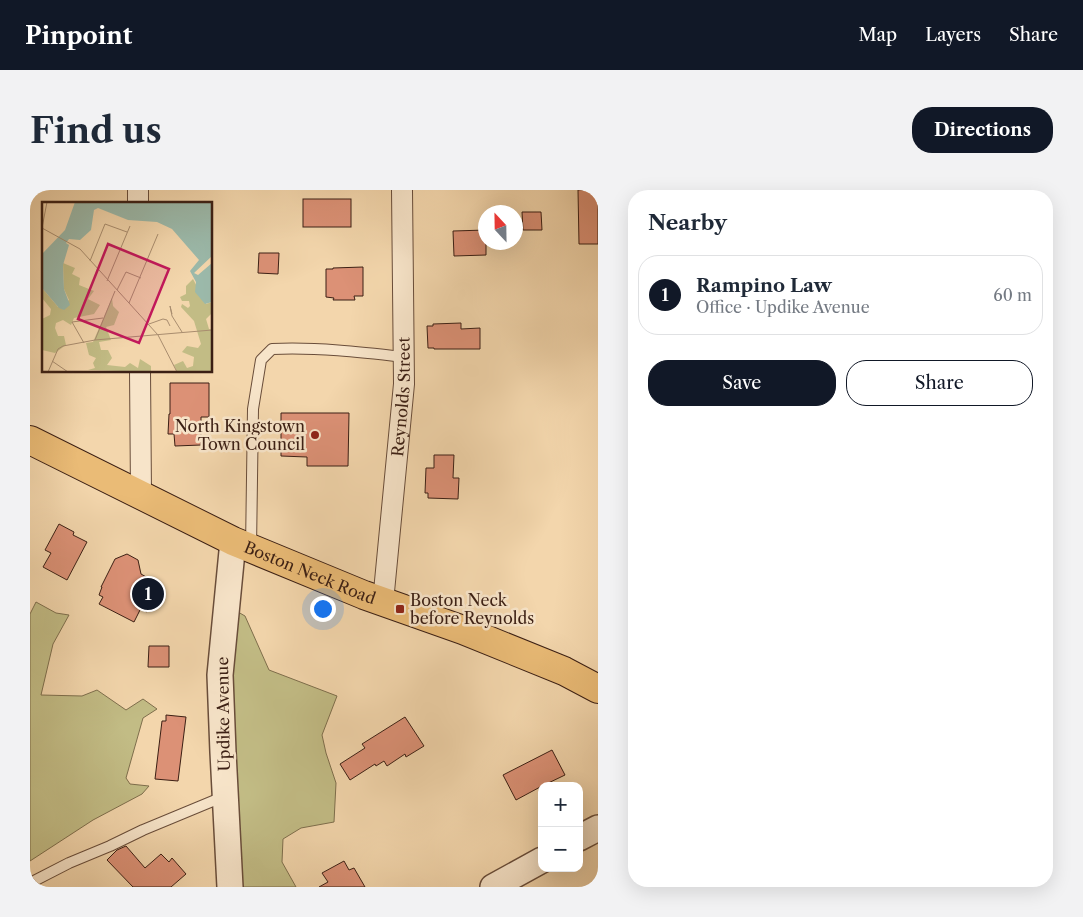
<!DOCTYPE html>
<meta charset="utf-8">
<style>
body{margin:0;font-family:"Libre Caslon Text",serif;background:#f2f2f3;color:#1f2937}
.controls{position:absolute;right:15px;bottom:15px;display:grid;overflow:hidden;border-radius:10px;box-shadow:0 5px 20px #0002}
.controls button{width:45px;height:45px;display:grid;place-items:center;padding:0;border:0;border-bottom:1px solid #e0e1e3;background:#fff;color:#1f2937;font:25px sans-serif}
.compass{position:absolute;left:448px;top:15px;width:45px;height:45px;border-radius:50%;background:#fff;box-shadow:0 5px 20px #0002;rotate:338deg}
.you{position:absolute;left:292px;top:418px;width:18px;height:18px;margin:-12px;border:4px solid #fff;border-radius:50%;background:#1a73e8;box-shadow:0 0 0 8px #1a73e833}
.badge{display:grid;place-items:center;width:32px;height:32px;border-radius:50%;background:#111827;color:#fff;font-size:16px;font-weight:700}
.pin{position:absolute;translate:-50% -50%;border:2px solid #fff;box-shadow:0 1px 5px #0006}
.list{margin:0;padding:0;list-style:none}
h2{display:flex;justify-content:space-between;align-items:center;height:65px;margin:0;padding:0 20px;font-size:21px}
h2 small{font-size:16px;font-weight:400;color:#747a83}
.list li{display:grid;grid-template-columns:32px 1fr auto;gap:15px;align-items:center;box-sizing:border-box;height:80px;margin:0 10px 10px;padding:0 10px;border:1px solid #e0e1e3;border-radius:20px}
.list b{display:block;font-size:19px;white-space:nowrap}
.list p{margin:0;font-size:16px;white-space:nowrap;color:#747a83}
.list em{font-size:16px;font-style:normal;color:#747a83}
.actions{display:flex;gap:10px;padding:15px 20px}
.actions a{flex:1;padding:11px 0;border:1px solid #111827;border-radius:20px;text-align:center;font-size:18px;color:#111827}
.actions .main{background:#111827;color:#fff}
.map{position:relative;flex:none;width:568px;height:697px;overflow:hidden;border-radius:20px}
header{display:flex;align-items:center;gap:30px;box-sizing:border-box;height:70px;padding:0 25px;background:#111827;color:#fff}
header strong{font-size:24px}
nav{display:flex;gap:28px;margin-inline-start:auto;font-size:18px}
.intro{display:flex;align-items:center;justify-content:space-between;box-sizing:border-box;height:120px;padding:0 30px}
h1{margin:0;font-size:35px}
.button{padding:12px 22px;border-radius:20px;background:#111827;color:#fff;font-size:18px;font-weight:700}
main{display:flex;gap:30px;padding:0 30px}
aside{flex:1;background:#fff;border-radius:20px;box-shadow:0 5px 20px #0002}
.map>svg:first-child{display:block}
.green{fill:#c2bc85;stroke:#7e6e4c}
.building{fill:#dc9176;stroke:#3b1f14}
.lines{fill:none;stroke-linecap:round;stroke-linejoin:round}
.service-casing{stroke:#694d3a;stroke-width:12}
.minor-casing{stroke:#694d3a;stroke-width:22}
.tertiary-casing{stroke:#694d3a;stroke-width:28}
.primary-casing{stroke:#3b1f14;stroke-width:30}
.service{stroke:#f7e4c9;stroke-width:10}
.minor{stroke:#f7e4c9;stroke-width:20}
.tertiary{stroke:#f7e4c9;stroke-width:25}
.primary{stroke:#eabb76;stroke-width:28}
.poi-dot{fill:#8f2418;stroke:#f7e4c9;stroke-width:2}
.labels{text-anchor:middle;stroke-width:5;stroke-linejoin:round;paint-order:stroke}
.street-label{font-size:16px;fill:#3b1f14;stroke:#f7e4c9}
.poi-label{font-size:16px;fill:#3b1f14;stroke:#f7e4c9;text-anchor:end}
.inset-road{fill:none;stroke:#a98d6f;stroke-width:1}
.view{fill:#c2185b;fill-opacity:0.15;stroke:#c2185b;stroke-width:2.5}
.inset-edge{fill:none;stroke:#3b1f14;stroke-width:2.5}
</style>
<header>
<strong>Pinpoint</strong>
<nav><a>Map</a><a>Layers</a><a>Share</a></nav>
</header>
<div class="intro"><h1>Find us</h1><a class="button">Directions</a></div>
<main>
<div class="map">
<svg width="568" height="697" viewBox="0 0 568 697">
<rect width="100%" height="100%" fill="#f3d6ac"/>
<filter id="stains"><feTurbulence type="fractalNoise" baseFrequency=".004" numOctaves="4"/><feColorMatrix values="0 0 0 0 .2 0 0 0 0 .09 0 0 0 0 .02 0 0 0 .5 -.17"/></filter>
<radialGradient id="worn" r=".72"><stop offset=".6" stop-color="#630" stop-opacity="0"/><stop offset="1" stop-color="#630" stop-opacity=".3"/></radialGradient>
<g class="green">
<polygon points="6,412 26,423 39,425 23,454 11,505 52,506 67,500 96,520 113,509 127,519 113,528 96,588 100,594 119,596 112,604 63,630 0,671 0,424"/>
<polygon points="201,418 215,426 239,480 307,506 292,545 296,563 306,593 304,632 271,638 253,649 252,672 266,697 197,697"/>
</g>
<g class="building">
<polygon points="548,0 568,0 568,54 549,54"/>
<rect x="273" y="9" width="48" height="28"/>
<polygon points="492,22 511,22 512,40 493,40"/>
<polygon points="456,40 456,65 424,66 423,41"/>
<polygon points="229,63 249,63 248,84 228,83"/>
<polygon points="333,77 333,106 324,106 325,110 303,110 304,108 296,107 296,79 303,79 303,78"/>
<polygon points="431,133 431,139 450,138 450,159 404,159 404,158 398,158 397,136 403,136 403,134"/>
<polygon points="140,193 179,193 179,227 171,227 171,255 145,256 144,244 138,244 139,224 140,224"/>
<polygon points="251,223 319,223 318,276 277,276 277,267 251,266"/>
<polygon points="404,265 424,265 423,288 429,288 428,309 398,308 398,303 395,303 396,278 404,278"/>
<polygon points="29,334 44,342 43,345 57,352 37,390 13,377 21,363 15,360"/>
<polygon points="97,364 108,370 111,384 125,392 119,402 126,405 117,422 111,418 104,432 69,414 73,407 69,405 72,397 71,397 85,369"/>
<polygon points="119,456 139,456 139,477 118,477"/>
<polygon points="136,525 156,527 148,591 125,589 132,531 136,531"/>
<polygon points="375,527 394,556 376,567 375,564 357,576 354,571 346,576 345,574 320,590 310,574 335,558 332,554"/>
<polygon points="522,560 535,585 512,596 486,610 473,585"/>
<polygon points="96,656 115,678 131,664 139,672 142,668 156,684 141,697 103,697 77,670 87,660"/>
<polygon points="314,671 319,680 324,678 335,697 289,697 298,692 292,683"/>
</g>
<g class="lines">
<g class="service-casing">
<g id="service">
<path d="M221 358 223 219 231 170 242 159C286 157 330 162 374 167"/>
<polyline points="0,693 39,673 80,656 113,640 195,606"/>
</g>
</g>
<g class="minor-casing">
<g id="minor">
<polyline points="108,14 108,0"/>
<polyline points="110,181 111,304"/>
<path id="s1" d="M353 412 374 194 372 0"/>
</g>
</g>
<g class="tertiary-casing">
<g id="tertiary">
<polyline points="549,648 568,638"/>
<polyline points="200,697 193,562 190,485 203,351"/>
<polyline points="463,697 512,670"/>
</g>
</g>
<g class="primary-casing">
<g id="primary">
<path id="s2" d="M0 250 203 351 334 405 433 440 534 481 568 499"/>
</g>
</g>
<use href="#service" class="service"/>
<use href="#minor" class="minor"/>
<use href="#tertiary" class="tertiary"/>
<use href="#primary" class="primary"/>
</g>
<g class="poi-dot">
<circle cx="285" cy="245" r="5"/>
<rect x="365" y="414" width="10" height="10" rx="2.5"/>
</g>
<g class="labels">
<g class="street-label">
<text dy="6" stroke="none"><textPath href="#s1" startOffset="206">Reynolds Street</textPath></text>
<text dy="6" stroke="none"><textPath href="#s2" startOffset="310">Boston Neck Road</textPath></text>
<text transform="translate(193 524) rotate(-91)" y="6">Updike Avenue</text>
</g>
<g class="poi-label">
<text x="275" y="242">North Kingstown<tspan x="275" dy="18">Town Council</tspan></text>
<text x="380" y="416" text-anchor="start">Boston Neck<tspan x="380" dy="18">before Reynolds</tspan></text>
</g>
</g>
<g transform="translate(12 12)">
<rect width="170" height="170" fill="#f3d6ac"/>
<path d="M21 61 33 66 30 72 38 76 37 83 52 89 46 97 58 103 52 112 32 116 29 123 21 118 14 121 13 126 16 134H22L24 143 13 151 0 148V117L8 113 9 107 0 96V86L16 105 27 98 22 87ZM151 77 164 102 170 100V111L164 117 167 127 170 128V170H135L132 163 141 159 145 166 151 164 152 155 140 150 145 144 156 146 159 142 152 119 139 105 140 102 146 106 148 104 147 99H140L138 95 144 92V84ZM70 96 71 104 77 110 72 123 64 125 69 138 57 140 59 148H66L70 156 65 163 83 165 88 161 96 166 98 157 109 164V170L46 168 53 166 51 161 54 156 47 153 44 141 51 140Z" fill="#c2bc85"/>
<path d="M33 0H170V54L152 71 156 73 170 61V100L163 102 153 90 154 80 148 69 157 58 130 27 115 20 86 18 56 6 52 8 49 28 38 38 27 37 24 41 27 43 21 63 22 87 28 103 22 108 17 106 0 86V52L23 28Z" fill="#9bb9aa"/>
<path class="inset-road" d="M0 26 38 47 116 133 135 170M0 26 5 0M48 59 63 22 85 30M65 79 88 24M75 88 84 70 99 76M87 101 116 32M130 112 128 104 130 114 140 130M107 122 121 117 125 118 128 124M53 138 73 89M42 141 30 120 61 116M10 159 26 170M6 170 16 147 21 144 53 138 170 128"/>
<path class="view" d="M66 42 127 67 97 141 36 117Z"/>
<rect width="170" height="170" class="inset-edge"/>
</g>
<rect width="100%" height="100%" filter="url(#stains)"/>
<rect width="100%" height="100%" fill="url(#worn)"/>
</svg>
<div class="controls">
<button>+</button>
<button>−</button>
</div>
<svg class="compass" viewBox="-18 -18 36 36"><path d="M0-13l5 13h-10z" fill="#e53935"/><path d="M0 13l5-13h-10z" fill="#747a83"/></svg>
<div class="you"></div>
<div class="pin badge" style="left:118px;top:404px">1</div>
</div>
<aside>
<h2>Nearby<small></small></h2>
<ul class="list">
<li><span class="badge">1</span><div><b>Rampino Law</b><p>Office · Updike Avenue</p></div><em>60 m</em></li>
</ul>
<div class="actions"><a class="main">Save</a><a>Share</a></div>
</aside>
</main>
